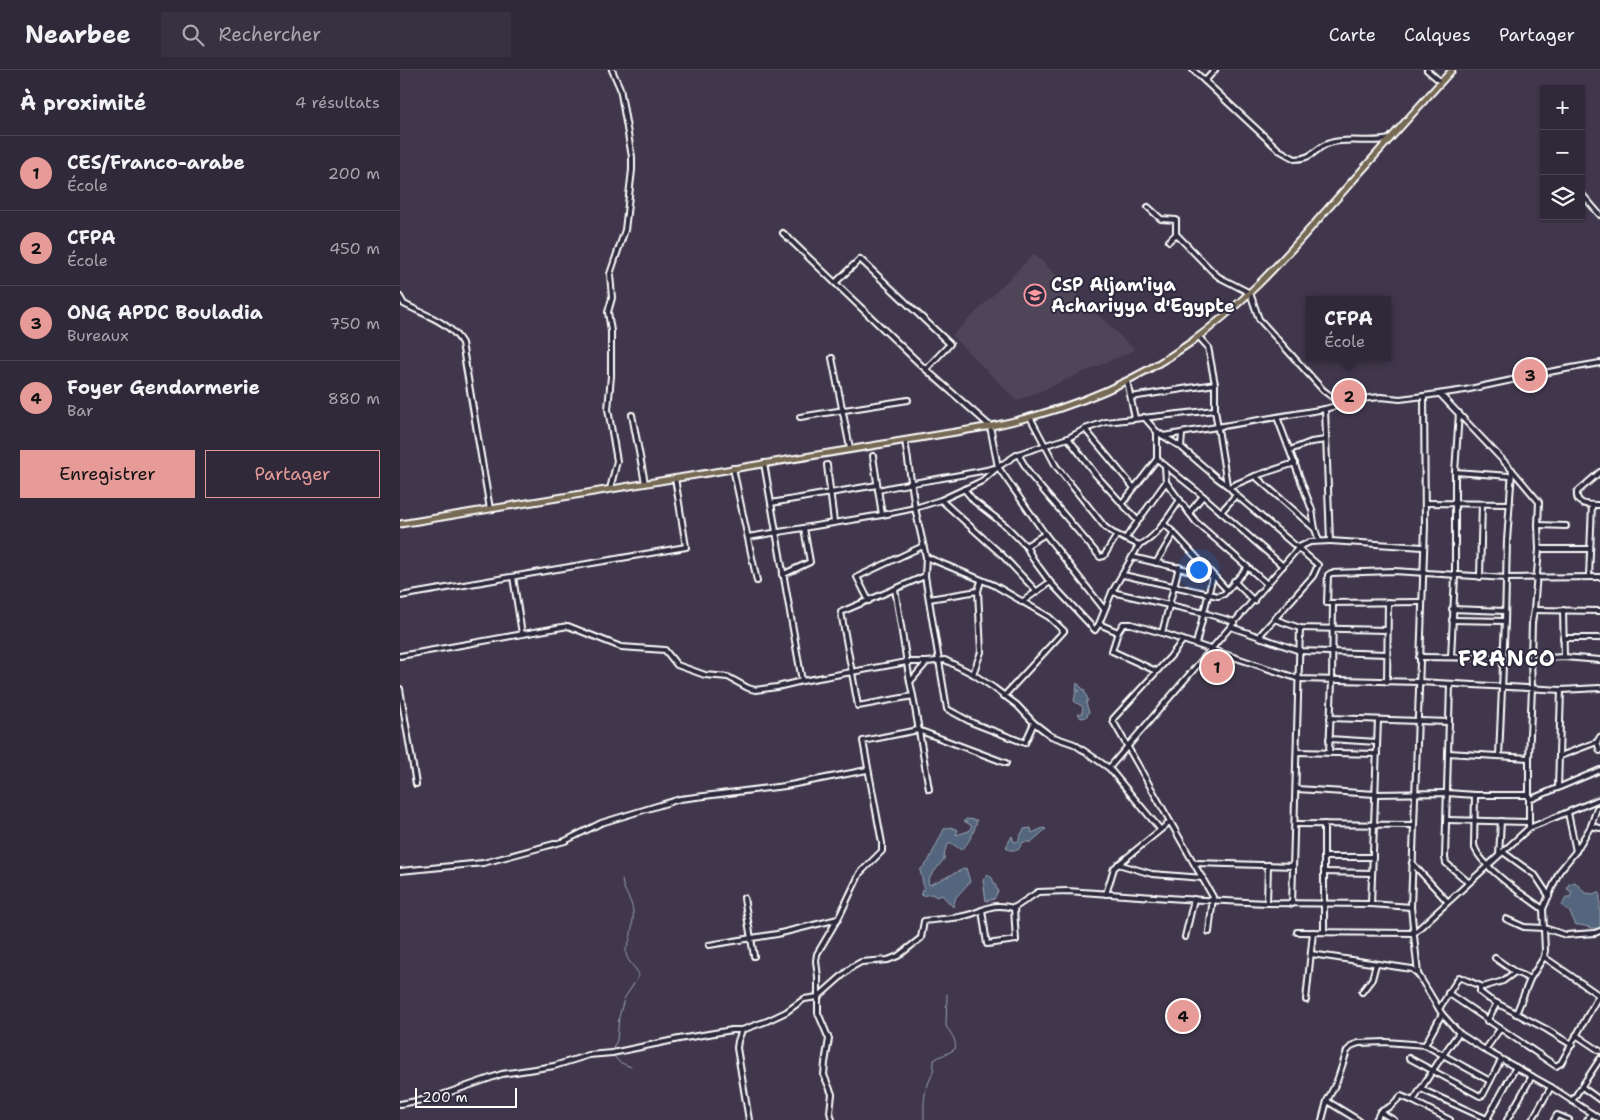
<!DOCTYPE html>
<html lang="fr">
<meta charset="utf-8">
<style>
body{margin:0;font-family:"Shantell Sans",sans-serif;background:#383141;color:#f1f3f6}
.controls{position:absolute;right:15px;top:15px;display:grid;overflow:hidden;border-radius:0px;box-shadow:0 1px 4px #0004}
.controls button{width:45px;height:45px;display:grid;place-items:center;padding:0;border:0;border-bottom:1px solid #4b4553;background:#302939;color:#f1f3f6;font:25px sans-serif}
.scale{position:absolute;left:15px;bottom:12px;width:102px;box-sizing:border-box;padding-left:5px;border:2px solid #fff;border-top:0;font-size:14px;line-height:18px;white-space:nowrap;color:#fff;-webkit-text-stroke:4px #2f2a3d;paint-order:stroke}
.you{position:absolute;left:798px;top:499px;width:18px;height:18px;margin:-12px;border:4px solid #fff;border-radius:50%;background:#1a73e8;box-shadow:0 0 0 8px #1a73e833}
.badge{display:grid;place-items:center;width:32px;height:32px;border-radius:50%;background:#e69b98;color:#111;font-size:16px;font-weight:700}
.pin{position:absolute;translate:-50% -50%;border:2px solid #fff;box-shadow:0 1px 5px #0006}
.popup{position:absolute;left:906px;top:226px;width:85px;height:65px;box-sizing:border-box;display:grid;place-content:center;border-radius:0px;background:#302939;filter:drop-shadow(0 1px 4px #0005);font-size:16px;white-space:nowrap;color:#a8a6ae}
.popup b{font-size:19px;color:#f1f3f6}
.popup::after{content:'';position:absolute;left:50%;top:100%;margin-left:-10px;border:10px solid transparent;border-top-color:#302939}
.list{margin:0;padding:0;list-style:none}
h2{display:flex;justify-content:space-between;align-items:center;height:65px;margin:0;padding:0 20px;font-size:21px}
h2 small{font-size:16px;font-weight:400;color:#a8a6ae}
.list li{display:grid;grid-template-columns:32px 1fr auto;gap:15px;align-items:center;box-sizing:border-box;height:75px;padding:0 20px;border-top:1px solid #4b4553}
.list b{display:block;font-size:19px;white-space:nowrap}
.list p{margin:0;font-size:16px;white-space:nowrap;color:#a8a6ae}
.list em{font-size:16px;font-style:normal;color:#a8a6ae}
.actions{display:flex;gap:10px;padding:15px 20px}
.actions a{flex:1;padding:11px 0;border:1px solid #e69b98;border-radius:0px;text-align:center;font-size:18px;color:#e69b98}
.actions .main{background:#e69b98;color:#111}
.icon{flex:none;width:28px;height:28px;fill:none;stroke:currentColor;stroke-width:2;stroke-linecap:round;stroke-linejoin:round}
.map{position:relative;flex:none;width:1200px;height:1050px;overflow:hidden}
header{display:flex;align-items:center;gap:30px;box-sizing:border-box;height:70px;padding:0 25px;background:#302939;border-bottom:1px solid #4b4553}
header strong{font-size:24px}
nav{display:flex;gap:28px;margin-inline-start:auto;font-size:18px}
.search{width:350px;height:45px;background:#383141;display:flex;align-items:center;gap:12px;box-sizing:border-box;padding:0 18px;border-radius:0px;color:#a8a6ae;font-size:19px}
main{display:flex}
aside{flex:1;background:#302939}
.map>svg:first-child{display:block}
.built{fill:#504459}
.water{fill:#53667e;stroke:#98a3b2}
.lines{fill:none;stroke-linecap:round;stroke-linejoin:round}
.stream{stroke:#98a3b2;stroke-width:1}
.minor-casing{stroke:#fff;stroke-width:8}
.highway-casing{stroke:#fff;stroke-width:9}
.minor{stroke:#2f2a3d;stroke-width:4}
.highway{stroke:#766a55;stroke-width:5}
.labels{text-anchor:middle;stroke-width:4;stroke-linejoin:round;paint-order:stroke}
.poi-label{font-size:18px;font-weight:bold;fill:#fff;stroke:#2f2a3d;text-anchor:start}
.district-label{font-size:22px;font-weight:bold;letter-spacing:1px;fill:#fff;stroke:#2f2a3d}
</style>
<header>
<strong>Nearbee</strong>
<div class="search"><svg class="icon" aria-label="search" viewBox="0 0 24 24"><circle cx="10" cy="10" r="6"/><path d="M15 15l6 6"/></svg>Rechercher</div>
<nav><a>Carte</a><a>Calques</a><a>Partager</a></nav>
</header>
<main>
<aside>
<h2>À proximité<small>4 résultats</small></h2>
<ul class="list">
<li><span class="badge">1</span><div><b>CES/Franco-arabe</b><p>École</p></div><em>200 m</em></li>
<li><span class="badge">2</span><div><b>CFPA</b><p>École</p></div><em>450 m</em></li>
<li><span class="badge">3</span><div><b>ONG APDC Bouladia</b><p>Bureaux</p></div><em>750 m</em></li>
<li><span class="badge">4</span><div><b>Foyer Gendarmerie</b><p>Bar</p></div><em>880 m</em></li>
</ul>
<div class="actions"><a class="main">Enregistrer</a><a>Partager</a></div>
</aside>
<div class="map">
<svg width="1200" height="1050" viewBox="0 0 1200 1050">
<rect width="100%" height="100%" fill="#40374c"/>
<filter id="ink" filterUnits="userSpaceOnUse"><feTurbulence type="fractalNoise" baseFrequency=".02" numOctaves="2"/><feDisplacementMap in="SourceGraphic" scale="10" xChannelSelector="R" yChannelSelector="G"/><feConvolveMatrix kernelMatrix="1 2 1 2 8 2 1 2 1" color-interpolation-filters="sRGB"/></filter>
<g filter="url(#ink)">
<polygon class="built" points="634,184 735,280 617,331 552,266"/>
<g class="water">
<polygon points="677,613 684,620 688,630 686,633 689,642 686,647 681,648 678,644 682,643 683,637 674,631 676,621 680,621 676,619"/>
<path d="M566 749 577 750C575 760 569 774 561 780L550 772 545 780 544 789 528 810 529 815 566 798 570 812 556 827 553 837 542 825 537 827 531 824 522 826 521 823 524 818 520 800 528 792 544 759 550 757 558 760 556 765 569 761 572 756 564 751Z"/>
<polygon points="631,758 632,763 643,758 646,759 631,772 623,772 618,780 609,780 606,777 612,766 614,772 619,771 619,768 624,759"/>
<polygon points="588,804 592,808 598,821 594,829 586,831 583,810"/>
<path d="M1175 812 1185 823 1194 824 1197 822 1200 823V858C1192 860 1184 854 1176 855L1169 841 1162 836 1166 827H1170L1172 822 1167 819 1169 814Z"/>
</g>
<g class="lines">
<g class="stream">
<path d="M212 981 217 970 219 947 224 929 239 906C237 897 227 893 226 883 225 879 228 876 229 872 231 867 234 847 233 842 232 829 223 822 222 810"/>
<polyline points="213,985 219,992 231,997"/>
<path d="M524 1050C524 1039 523 1028 527 1017 531 1005 534 1005 534 990 541 985 548 984 555 979 557 970 551 964 546 956L547 924"/>
</g>
<g class="minor-casing">
<g id="minor">
<path d="M793 0 879 80 895 89C914 89 915 77 930 73 948 67 970 74 990 69"/>
<polyline points="1027,0 1041,12"/>
<polyline points="805,11 815,0"/>
<polyline points="1181,123 1200,145"/>
<polyline points="748,137 761,149 776,150 776,164 813,202 819,207 850,223 859,249 923,320 940,333"/>
<polyline points="383,163 522,296 590,356 598,397 645,464 704,539"/>
<polyline points="769,171 776,164"/>
<polyline points="435,213 460,189 550,274 526,299"/>
<path d="M0 227 4 234C25 245 50 252 62 273L90 439"/>
<polyline points="799,267 808,277 815,314"/>
<polyline points="432,288 450,378"/>
<polyline points="1200,293 1154,301 1065,320 1024,326 1025,456 1011,837 1018,904 1042,944 1059,963 1085,980 1151,1017 1200,1049"/>
<polyline points="727,311 735,348"/>
<polyline points="1040,324 1112,400 1139,432 1138,455 1139,479 1134,540 1132,553 1131,589 1132,618 1129,688 1129,758"/>
<polyline points="731,327 815,314 815,340 827,415"/>
<polyline points="925,339 930,471 1023,477"/>
<polyline points="232,345 245,413"/>
<polyline points="400,347 508,330"/>
<path d="M630 347 656 396 705 457 713 463 739 475C755 470 770 444 780 430"/>
<polyline points="744,347 757,362 781,377 817,408 829,417 836,425 918,495 913,506 861,564 862,568"/>
<polyline points="877,347 912,440 915,459 919,471"/>
<polyline points="685,359 734,418"/>
<polyline points="763,366 925,339 960,329 981,327 1000,329 1024,326"/>
<polyline points="668,368 696,405 738,451"/>
<polyline points="505,370 515,438 526,487 594,515 649,547 664,561 604,626"/>
<polyline points="781,377 782,364"/>
<polyline points="890,380 911,372 926,370"/>
<polyline points="618,384 631,406 700,487 704,486 717,465"/>
<polyline points="473,386 482,445"/>
<polyline points="757,389 803,426 883,496"/>
<polyline points="364,393 371,433 477,415"/>
<polyline points="427,395 434,452"/>
<polyline points="333,398 357,511"/>
<polyline points="1055,402 1110,406"/>
<path d="M1200 402 1177 422C1175 436 1190 435 1200 435"/>
<polyline points="855,406 915,459"/>
<polyline points="766,412 796,452 867,514"/>
<polyline points="829,417 855,406 895,393"/>
<polyline points="210,419 217,391 208,339 211,306 211,261 208,242 212,228 210,204 225,160 232,100 232,87 220,18 212,0"/>
<polyline points="564,419 574,431 606,456 626,476 633,489 650,512 695,560 699,554 712,522 739,475"/>
<path d="M478 420C517 411 557 407 595 398"/>
<polyline points="541,430 602,485 636,521"/>
<polyline points="371,433 402,611"/>
<polyline points="1025,433 1109,434"/>
<polyline points="722,434 757,389 757,362"/>
<polyline points="821,442 836,425"/>
<polyline points="789,443 803,426"/>
<polyline points="763,453 774,463 827,520"/>
<polyline points="1138,455 1166,456"/>
<polyline points="348,467 482,445 515,438 541,430 582,411 598,397 618,384 668,368 685,359 706,352 815,340"/>
<polyline points="725,469 766,412 765,396"/>
<polyline points="626,476 645,464"/>
<polyline points="1139,479 1189,479"/>
<polyline points="526,487 525,506 547,639 573,653 625,673 634,653"/>
<polyline points="732,487 813,506"/>
<polyline points="756,493 774,463"/>
<polyline points="382,505 410,492 404,458"/>
<polyline points="723,505 818,526 824,524 848,497"/>
<polyline points="525,506 441,542 458,636 513,626 510,612 527,592 545,590 573,604 594,618 617,635 634,653 651,666 674,674 709,698 760,759"/>
<polyline points="113,507 122,564"/>
<polyline points="1080,507 1082,434"/>
<polyline points="1189,507 1192,435"/>
<polyline points="834,511 854,531"/>
<polyline points="495,519 510,612"/>
<polyline points="712,522 804,543 835,552"/>
<polyline points="0,526 286,477 275,408"/>
<polyline points="529,529 578,521"/>
<polyline points="469,531 457,507 523,476"/>
<polyline points="622,532 650,512"/>
<polyline points="1021,532 927,533 928,505 931,503 994,501 1106,508 1200,507"/>
<polyline points="1052,539 1105,541"/>
<polyline points="1134,540 1200,541"/>
<polyline points="1163,540 1164,587"/>
<polyline points="874,549 900,558 987,560"/>
<polyline points="1052,550 1105,551"/>
<polyline points="699,554 718,562"/>
<polyline points="831,557 900,581 987,584"/>
<polyline points="762,563 779,497"/>
<polyline points="1163,568 1200,568"/>
<polyline points="783,570 770,587 713,649 713,651 813,827 809,862"/>
<polyline points="796,574 813,506"/>
<polyline points="0,586 168,556 221,577 265,580 277,595 305,605 328,607 348,618 355,620 377,617 402,611 507,592 527,592"/>
<polyline points="1019,587 1103,588"/>
<polyline points="1051,587 1055,506 1055,402 1059,343"/>
<polyline points="1131,589 1164,587 1200,590"/>
<polyline points="756,601 712,581 718,562 723,554 731,554 762,563 899,609 1019,612 1161,620 1200,618"/>
<polyline points="573,604 581,582 578,521 581,511"/>
<polyline points="987,612 988,532"/>
<polyline points="1050,615 1045,788 1046,793 1068,812"/>
<polyline points="0,619 16,714"/>
<polyline points="513,626 529,719"/>
<polyline points="930,648 1049,652"/>
<polyline points="929,669 977,672"/>
<polyline points="1197,672 1200,681"/>
<polyline points="897,682 977,684"/>
<polyline points="929,683 932,611 933,533"/>
<polyline points="1048,683 1129,688"/>
<polyline points="1099,686 1105,551 1107,471 1112,400"/>
<polyline points="1160,686 1197,672 1200,667"/>
<polyline points="709,698 899,477 910,472 930,471"/>
<polyline points="1158,718 1161,620"/>
<polyline points="897,719 975,724 1047,723 1075,725 1129,725"/>
<path d="M1075 725 1074 775C1079 796 1125 826 1143 839L1145 880 1144 887 1200 926"/>
<polyline points="1129,730 1200,700"/>
<polyline points="1168,743 1176,781"/>
<polyline points="1047,750 1128,752"/>
<polyline points="895,754 1013,755"/>
<polyline points="1191,756 1200,758"/>
<polyline points="1103,782 1135,805 1149,826"/>
<polyline points="1099,785 1101,751"/>
<polyline points="924,787 973,787"/>
<polyline points="795,793 893,796"/>
<polyline points="1012,793 1047,831"/>
<polyline points="718,794 752,804 803,808"/>
<polyline points="0,801 83,793 102,788 165,771 201,753 280,729 385,716 467,700"/>
<polyline points="924,802 972,803"/>
<polyline points="706,824 714,798 770,752"/>
<polyline points="344,828 354,886"/>
<polyline points="867,833 868,795"/>
<polyline points="892,834 900,558"/>
<polyline points="971,834 978,650"/>
<polyline points="1143,839 1159,802 1176,781 1191,756 1197,738"/>
<polyline points="582,840 587,874 616,870 614,838"/>
<polyline points="1106,849 1124,857 1144,858 1166,865 1195,863 1200,861"/>
<polyline points="897,862 1014,863 1129,758 1200,729"/>
<polyline points="924,862 924,754"/>
<polyline points="785,867 794,829"/>
<polyline points="309,875 377,864 438,849"/>
<polyline points="911,884 1012,899 1018,904"/>
<polyline points="1095,888 1115,902 1130,909"/>
<polyline points="1080,917 1080,922 1089,929 1146,959 1172,975"/>
<polyline points="962,922 972,909 976,894"/>
<polyline points="1048,923 1156,996 1161,993 1199,925"/>
<polyline points="906,930 913,862"/>
<polyline points="1039,939 1059,907 1083,917 1103,911 1115,902"/>
<polyline points="1116,944 1130,909 1144,887"/>
<polyline points="1087,951 1097,933"/>
<polyline points="342,960 338,971 337,978 349,1050"/>
<polyline points="1176,965 1200,981"/>
<polyline points="1025,975 1042,944"/>
<polyline points="1085,980 1100,959"/>
<polyline points="1009,988 1080,1026 1083,1025 1101,990"/>
<polyline points="1182,1017 1200,1030"/>
<polyline points="1021,1019 1089,1050"/>
<polyline points="927,1031 958,1050"/>
<path d="M1013 1031C1028 1008 1042 985 1059 963"/>
<polyline points="1172,1031 1200,989"/>
<path d="M0 1034 33 1028 102 1004 154 996 189 985 212 983 279 969 332 960H342L367 951 386 942 404 929 418 927 452 897 461 892 488 890 498 886 521 868 524 851C537 849 552 849 564 846 587 841 588 832 614 838L638 822 667 821 783 829 867 833 971 834 1011 837"/>
<polyline points="980,1042 994,1050"/>
<polyline points="1087,1049 1116,997"/>
<polyline points="432,1050 430,1042 432,1024 424,1005 425,993 429,969 418,943 418,907 416,891 417,884 440,845 460,803 482,781 482,773 463,671 518,660 606,693"/>
<polyline points="922,1050 927,1031 937,1011 947,981 953,975 959,973 986,972 1025,975 1090,1011"/>
<polyline points="976,1050 980,1042 991,1036 1001,1026 1013,1031 1050,1050"/>
<polyline points="1107,1050 1132,1006"/>
<polyline points="1132,1050 1151,1017"/>
<polyline points="1154,1050 1157,1045 1169,1050"/>
<polyline points="1187,1050 1191,1043"/>
</g>
</g>
<g class="highway-casing">
<path id="highway" d="M0 454 592 356C662 342 731 315 790 273 840 237 882 191 923 144 966 96 1008 48 1052 0"/>
</g>
<use href="#minor" class="minor"/>
<use href="#highway" class="highway"/>
</g>
</g>
<defs>
<g id="school-ring" transform="scale(1.125)"><circle r="9.5" fill="#2f2a3d" stroke="#ff9aa2" stroke-width="1.5"/><path d="M0-5L7-2L0 1L-7-2ZM-4 1L0 2.5L4 1V4Q0 6-4 4Z" fill="#ff9aa2"/></g>
</defs>
<g fill-rule="evenodd">
<use href="#school-ring" x="635" y="225"/>
</g>
<g class="labels">
<g class="poi-label">
<text x="651" y="221">CSP Aljam'iya<tspan x="651" dy="21">Achariyya d'Egypte</tspan></text>
</g>
<g class="district-label">
<text x="1107" y="596">FRANCO</text>
</g>
</g>
</svg>
<div class="controls">
<button>+</button>
<button>−</button>
<button><svg class="icon" aria-label="layers" viewBox="0 0 24 24"><path d="M12 4l9 5-9 5-9-5zM3 14l9 5 9-5"/></svg></button>
</div>
<div class="scale">200 m</div>
<div class="you"></div>
<div class="pin badge" style="left:817px;top:597px">1</div>
<div class="pin badge" style="left:949px;top:326px">2</div>
<div class="popup"><b>CFPA</b>École</div>
<div class="pin badge" style="left:1130px;top:305px">3</div>
<div class="pin badge" style="left:783px;top:946px">4</div>
</div>
</main>
